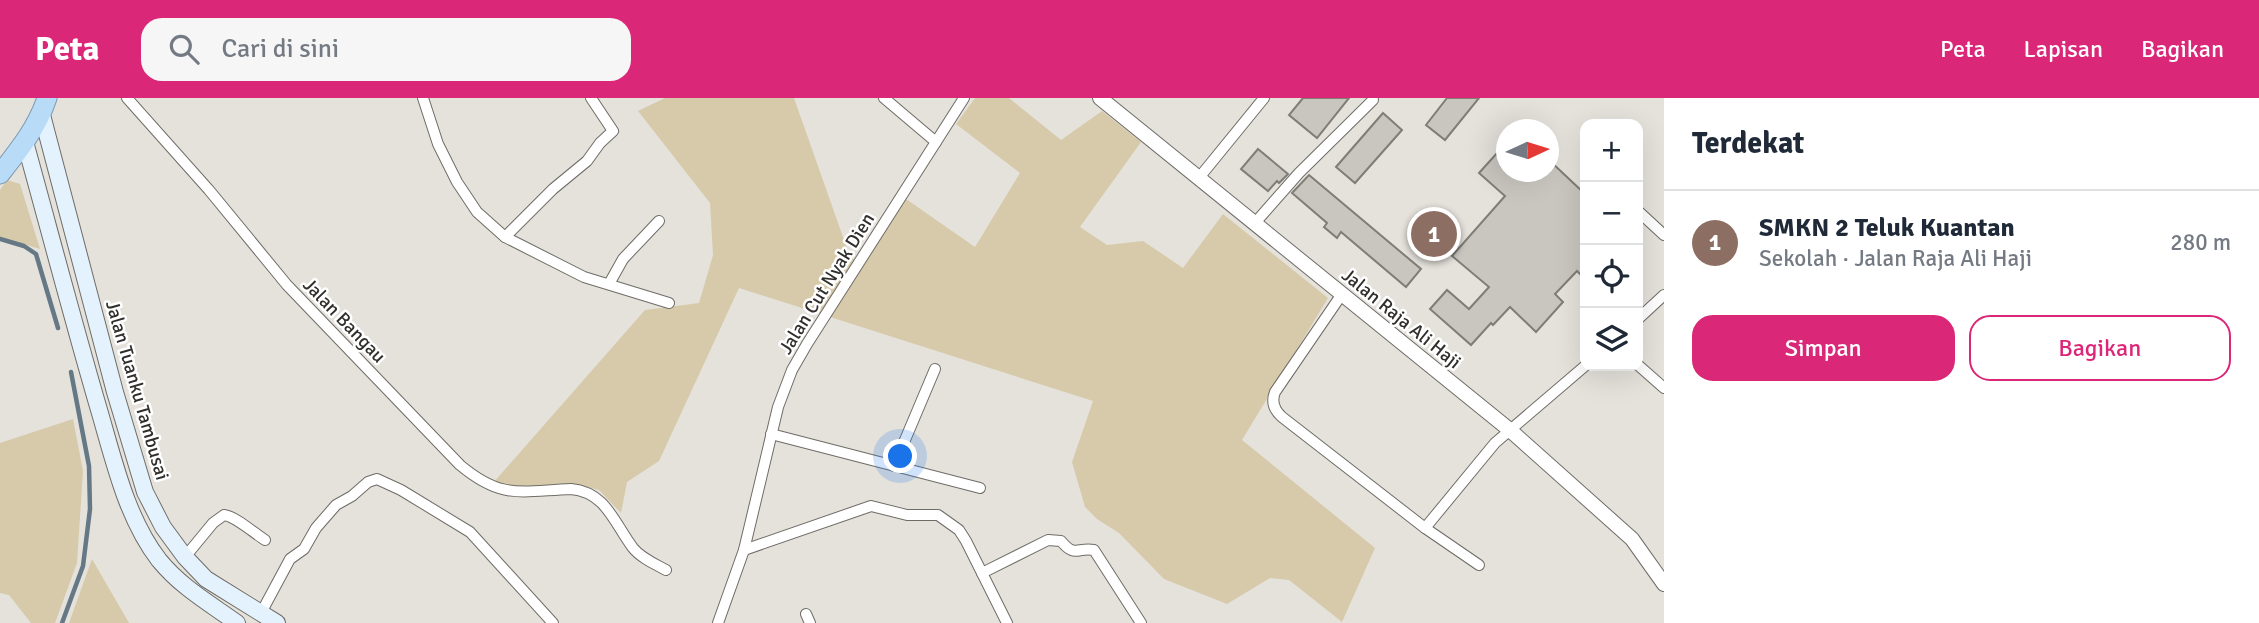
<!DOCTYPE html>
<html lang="id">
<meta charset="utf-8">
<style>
body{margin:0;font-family:Signika,sans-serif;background:#f6f6f7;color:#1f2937}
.controls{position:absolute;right:21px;top:21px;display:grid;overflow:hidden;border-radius:14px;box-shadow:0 7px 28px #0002}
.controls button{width:63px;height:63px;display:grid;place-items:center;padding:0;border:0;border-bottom:2px solid #e0e1e3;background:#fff;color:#1f2937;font:35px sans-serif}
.compass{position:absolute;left:1496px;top:21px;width:63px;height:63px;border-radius:50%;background:#fff;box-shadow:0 7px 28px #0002;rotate:86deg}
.you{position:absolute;left:901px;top:359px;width:24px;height:24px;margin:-18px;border:5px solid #fff;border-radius:50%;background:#1a73e8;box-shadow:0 0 0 10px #1a73e833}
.badge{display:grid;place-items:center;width:46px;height:46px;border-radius:50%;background:#db2777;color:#fff;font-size:23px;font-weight:700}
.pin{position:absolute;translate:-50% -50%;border:4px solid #fff;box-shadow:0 2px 7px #0006}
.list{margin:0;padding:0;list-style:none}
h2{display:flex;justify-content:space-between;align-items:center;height:91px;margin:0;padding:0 28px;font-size:30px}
h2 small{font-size:23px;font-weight:400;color:#747a83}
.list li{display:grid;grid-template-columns:46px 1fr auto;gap:21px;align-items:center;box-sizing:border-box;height:105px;padding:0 28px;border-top:2px solid #e0e1e3}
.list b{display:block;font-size:26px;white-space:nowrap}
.list p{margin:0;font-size:23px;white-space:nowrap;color:#747a83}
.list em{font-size:23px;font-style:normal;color:#747a83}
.actions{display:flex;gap:14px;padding:21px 28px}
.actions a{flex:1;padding:16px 0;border:2px solid #db2777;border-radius:21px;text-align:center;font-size:24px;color:#db2777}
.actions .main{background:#db2777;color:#fff}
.icon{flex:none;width:38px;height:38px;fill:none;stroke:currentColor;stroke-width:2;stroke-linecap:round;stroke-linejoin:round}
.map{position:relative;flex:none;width:1664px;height:525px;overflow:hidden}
header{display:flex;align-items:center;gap:42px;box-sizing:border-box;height:98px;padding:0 35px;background:#db2777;color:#fff}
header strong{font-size:33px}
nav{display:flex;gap:38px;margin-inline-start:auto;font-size:24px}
.search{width:490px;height:63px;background:#f6f6f7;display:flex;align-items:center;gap:18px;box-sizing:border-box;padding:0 24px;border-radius:21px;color:#747a83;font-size:26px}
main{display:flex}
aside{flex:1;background:#fff}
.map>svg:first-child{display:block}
.green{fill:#d7caaa}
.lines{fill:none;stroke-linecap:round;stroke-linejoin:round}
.stream{stroke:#657886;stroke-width:4.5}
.building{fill:#c9c6c0;stroke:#807d77;stroke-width:2}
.minor-casing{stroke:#6f6c67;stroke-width:12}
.tertiary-casing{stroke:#6f6c67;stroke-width:16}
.secondary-casing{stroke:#6f6c67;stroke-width:18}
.trunk-casing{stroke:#7d99b0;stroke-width:21}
.minor{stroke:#fff;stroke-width:10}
.tertiary{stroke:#fff;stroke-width:14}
.secondary{stroke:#e4f2fd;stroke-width:16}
.trunk{stroke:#b8dbf8;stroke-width:19}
.labels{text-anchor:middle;stroke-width:5;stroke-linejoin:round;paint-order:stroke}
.street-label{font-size:19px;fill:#302f2c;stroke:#fff}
</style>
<header>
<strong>Peta</strong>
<div class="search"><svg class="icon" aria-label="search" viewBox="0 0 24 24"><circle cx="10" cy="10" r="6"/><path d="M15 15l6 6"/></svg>Cari di sini</div>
<nav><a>Peta</a><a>Lapisan</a><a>Bagikan</a></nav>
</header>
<main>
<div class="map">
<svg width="1664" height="525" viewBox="0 0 1664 525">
<rect width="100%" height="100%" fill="#e5e2dc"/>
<g class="green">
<polygon points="665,0 794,0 850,159 863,167 906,101 975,149 1020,75 956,26 975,0 1009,0 1061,42 1102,13 1141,44 1080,129 1107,147 1143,143 1183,170 1223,116 1328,200 1242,342 1375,450 1342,524 1289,482 1270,480 1227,506 1164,481 1119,435 1097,421 1085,409 1072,364 1093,303 739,190 659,363 627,384 621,415 599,392 580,387 513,391 493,385 645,212 699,205 713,157 710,105 638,13"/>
<polygon points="7,82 20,86 40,151 0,139 0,92"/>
<polygon points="73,321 83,373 77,465 55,525 31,525 9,497 0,495 0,345"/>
<polygon points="92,461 129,525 69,525"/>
</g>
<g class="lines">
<g class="stream">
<polyline points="0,141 24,148 36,156 58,230"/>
<polyline points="62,525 83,468 90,411 89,368 71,274"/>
</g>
</g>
<g class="building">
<polygon points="1303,0 1349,0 1317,40 1289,17"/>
<polygon points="1447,0 1479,0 1445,42 1426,27"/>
<polygon points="1383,15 1402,32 1355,85 1336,69"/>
<polygon points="1507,44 1507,74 1549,74 1549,62 1585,96 1585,181 1577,173 1555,196 1563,204 1536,234 1510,209 1493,227 1491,225 1471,247 1430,211 1447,192 1469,211 1489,189 1452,158 1505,98 1479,75"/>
<polygon points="1258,51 1288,76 1279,85 1277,83 1268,93 1241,71"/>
<polygon points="1309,77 1421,171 1406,189 1341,134 1337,140 1324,129 1327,125 1292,95"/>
</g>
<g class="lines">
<g class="minor-casing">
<g id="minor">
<path d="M127 0 209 92 287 187 460 367C502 402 520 393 571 391 606 394 614 425 633 450 641 460 655 466 666 472"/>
<polyline points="423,0 438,46 457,84 477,114 505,139 584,179 669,205"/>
<polyline points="884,0 936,44"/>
<polyline points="1198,81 1264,0"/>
<polyline points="1638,113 1664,137"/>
<polyline points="1254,126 1299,75 1373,2"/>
<polyline points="505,139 553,91 587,63 600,45 613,33 591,0"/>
<polyline points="609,186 623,161 659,123"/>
<path d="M1342 196 1275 294C1271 304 1274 312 1282 319L1425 430 1495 345 1585 268"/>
<polyline points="1638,221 1664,197"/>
<polyline points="1638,267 1664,290"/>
<polyline points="771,336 980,390"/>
<polyline points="894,368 935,271"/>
<polyline points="1425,430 1479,467"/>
<polyline points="744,452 871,408 907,417 938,417 959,432 966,443 1007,525"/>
<path d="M185 459 213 425 224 417C235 418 254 435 265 442"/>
<path d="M982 475 1048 442 1061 443C1075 460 1077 449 1094 452L1141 525"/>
<polyline points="261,515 290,461 304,451 316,430 336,407 352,398 368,384 377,381 401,392 470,434 553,525"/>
<polyline points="806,516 810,525"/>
<polyline points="718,525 744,452 778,309 792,272 807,246 964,0"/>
</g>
</g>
<g class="tertiary-casing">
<polyline id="tertiary" points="1100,0 1511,333 1632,441 1664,486"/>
</g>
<g class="secondary-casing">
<g id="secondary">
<polyline points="42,17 115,294 145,394 163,429 185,459 206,481 277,525"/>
<path d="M25 44C49 131 72 219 97 305 113 358 125 418 159 462 181 489 209 505 237 525"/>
</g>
</g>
<g class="trunk-casing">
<path id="trunk" d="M0 76C19 52 37 30 47 0"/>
</g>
<use href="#minor" class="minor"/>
<use href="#tertiary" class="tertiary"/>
<use href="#secondary" class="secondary"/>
<use href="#trunk" class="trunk"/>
</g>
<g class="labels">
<g class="street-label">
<text transform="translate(826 185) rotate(-58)" y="7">Jalan Cut Nyak Dien</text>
<text transform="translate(1402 220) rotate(39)" y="7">Jalan Raja Ali Haji</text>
<text transform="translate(345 222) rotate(46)" y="7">Jalan Bangau</text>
<text transform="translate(138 292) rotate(74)" y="7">Jalan Tuanku Tambusai</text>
</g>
</g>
</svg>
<div class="controls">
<button>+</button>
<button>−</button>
<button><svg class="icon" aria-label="locate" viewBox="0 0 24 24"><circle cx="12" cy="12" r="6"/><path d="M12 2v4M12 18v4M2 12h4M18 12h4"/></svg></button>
<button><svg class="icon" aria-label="layers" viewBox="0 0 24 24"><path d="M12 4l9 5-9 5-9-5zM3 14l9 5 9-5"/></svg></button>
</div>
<svg class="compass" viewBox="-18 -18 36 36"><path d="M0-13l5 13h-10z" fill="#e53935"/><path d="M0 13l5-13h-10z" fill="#747a83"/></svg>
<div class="you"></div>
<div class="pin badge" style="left:1434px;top:136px;background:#8d6e63">1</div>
</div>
<aside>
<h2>Terdekat<small></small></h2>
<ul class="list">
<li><span class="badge" style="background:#8d6e63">1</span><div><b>SMKN 2 Teluk Kuantan</b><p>Sekolah · Jalan Raja Ali Haji</p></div><em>280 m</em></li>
</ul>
<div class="actions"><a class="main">Simpan</a><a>Bagikan</a></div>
</aside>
</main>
